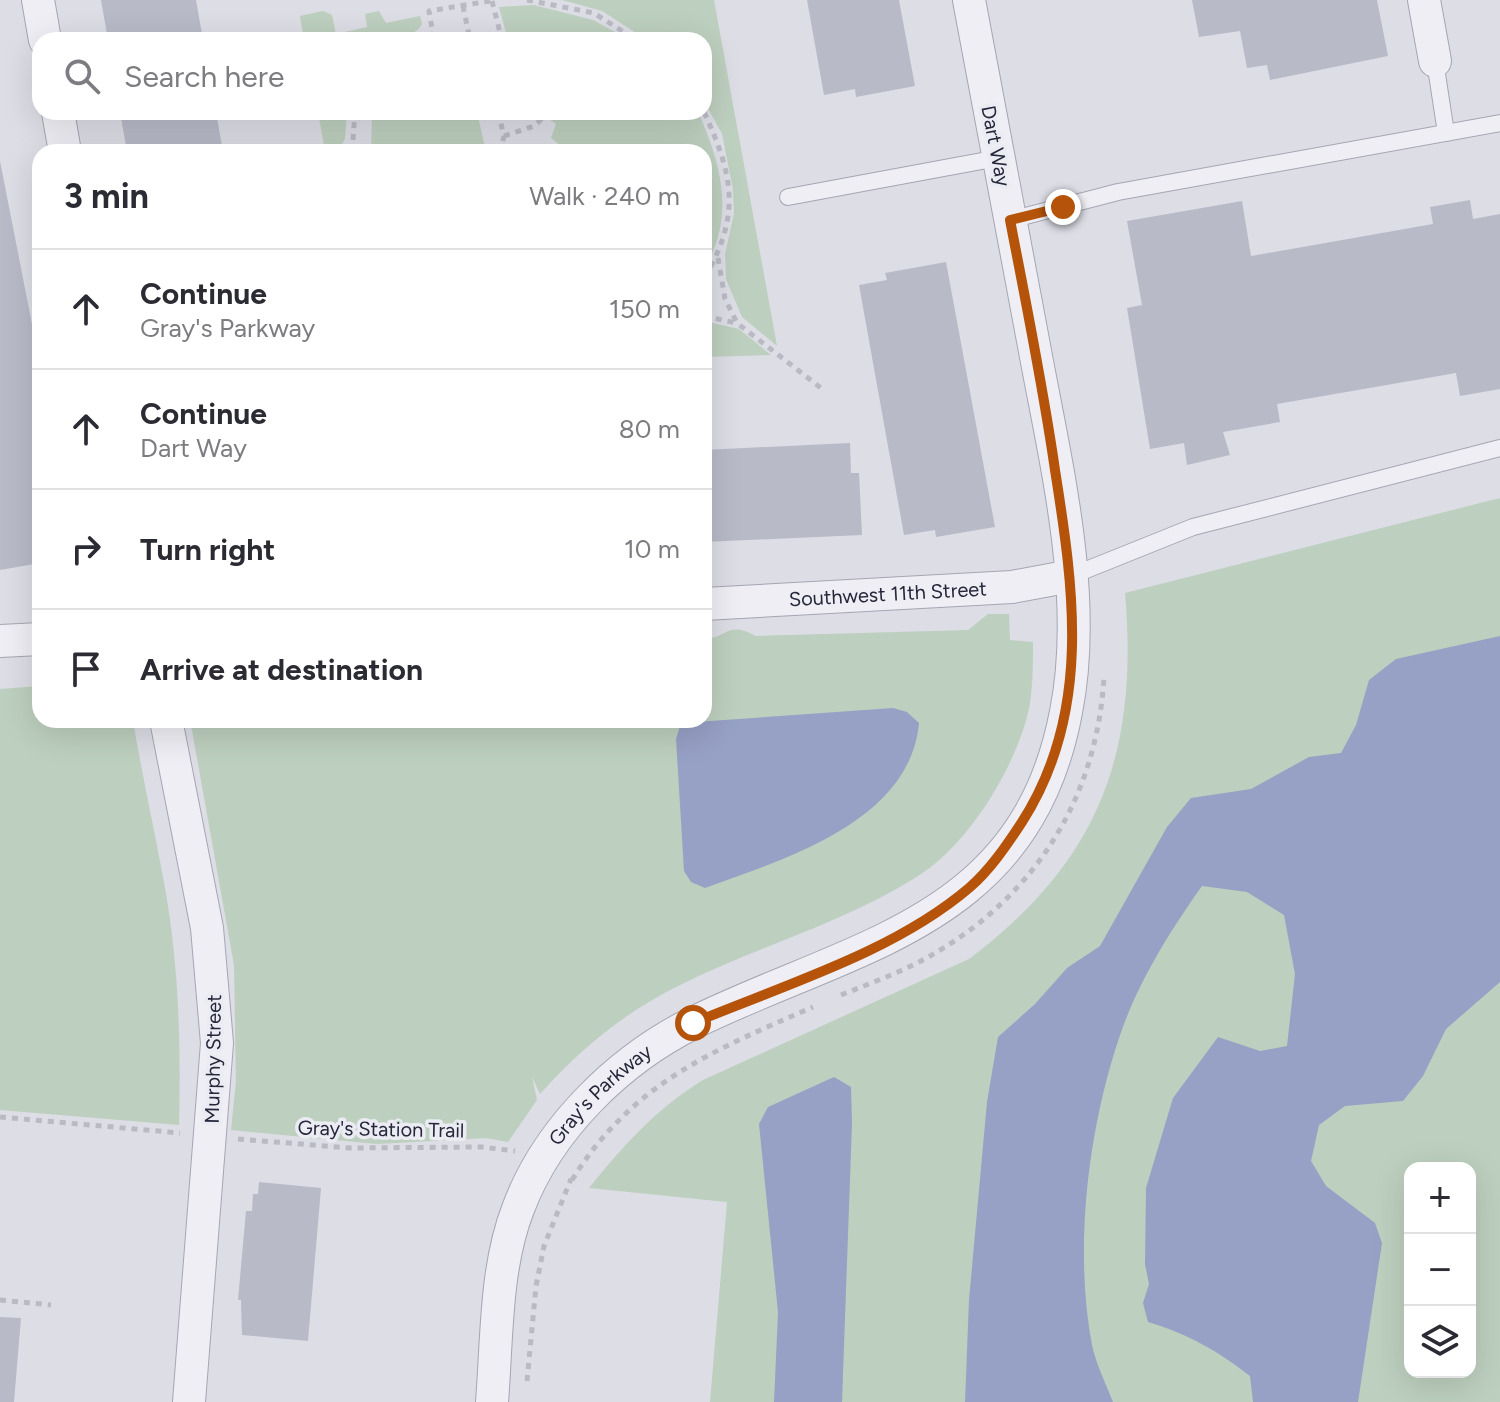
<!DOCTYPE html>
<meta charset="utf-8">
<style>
body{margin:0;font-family:Figtree,sans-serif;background:#f2f2f3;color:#2b2b33}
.controls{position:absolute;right:24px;bottom:24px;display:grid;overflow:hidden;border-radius:16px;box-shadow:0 8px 32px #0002}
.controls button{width:72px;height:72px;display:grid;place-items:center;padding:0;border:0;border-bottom:2px solid #e1e1e2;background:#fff;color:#2b2b33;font:40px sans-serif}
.stop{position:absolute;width:24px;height:24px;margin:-18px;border:6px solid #b45309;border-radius:50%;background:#fff}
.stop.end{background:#b45309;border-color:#fff;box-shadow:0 2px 8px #0008}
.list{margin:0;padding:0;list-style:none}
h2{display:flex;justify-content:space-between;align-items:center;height:104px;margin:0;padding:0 32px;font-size:34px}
h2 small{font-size:26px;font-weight:400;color:#7c7c81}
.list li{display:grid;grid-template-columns:52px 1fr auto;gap:24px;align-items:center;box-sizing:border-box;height:120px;padding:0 32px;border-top:2px solid #e1e1e2}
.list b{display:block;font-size:30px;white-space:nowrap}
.list p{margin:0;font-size:26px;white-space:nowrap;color:#7c7c81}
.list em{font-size:26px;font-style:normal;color:#7c7c81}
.icon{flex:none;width:44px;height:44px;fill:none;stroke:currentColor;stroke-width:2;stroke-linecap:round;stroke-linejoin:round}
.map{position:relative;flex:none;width:1500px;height:1402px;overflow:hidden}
.search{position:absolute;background:#fff;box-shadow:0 8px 32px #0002;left:32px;top:32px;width:680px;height:88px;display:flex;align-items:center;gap:20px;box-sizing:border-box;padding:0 28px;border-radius:24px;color:#7c7c81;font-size:30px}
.panel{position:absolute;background:#fff;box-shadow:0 8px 32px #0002;left:32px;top:144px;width:680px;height:584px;border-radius:24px}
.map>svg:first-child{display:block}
.green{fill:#bdcfbe;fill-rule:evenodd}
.water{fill:#97a0c5}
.building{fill:#b9bac8}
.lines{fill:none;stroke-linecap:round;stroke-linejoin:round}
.lane-casing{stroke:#a5a6b2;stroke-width:18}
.street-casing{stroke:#a5a6b2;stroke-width:34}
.path{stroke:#babac4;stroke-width:5;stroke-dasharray:6 6;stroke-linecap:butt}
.lane{stroke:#eeeef4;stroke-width:16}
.street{stroke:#eeeef4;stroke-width:32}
.route{stroke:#b45309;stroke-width:10}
.labels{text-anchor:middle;stroke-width:7;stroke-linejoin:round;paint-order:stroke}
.street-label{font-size:20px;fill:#26273b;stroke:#ebecf3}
</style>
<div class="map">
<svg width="1500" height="1402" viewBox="0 0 1500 1402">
<rect width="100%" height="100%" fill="#dcdde5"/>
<g class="green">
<polygon points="562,0 714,0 777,346 742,317 726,279 725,254 734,214 733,189 722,134 704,101 704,40 647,40 602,11"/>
<polygon points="534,5 593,20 630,40 508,40 499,7"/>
<path d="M323 11 332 15 336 34 367 27 365 14 379 11 386 23 420 16 422 24C412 48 328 40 304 40L300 16Z"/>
<polygon points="318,112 347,112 345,139 342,144 324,146"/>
<polygon points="372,112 477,112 486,152 371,152"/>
<path d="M548 112H698C721 163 736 217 704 269V152H555L561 146 551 138 556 124 548 118Z"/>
<polygon points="704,321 739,329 771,355 704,357"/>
<path d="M1500 498V1402H710L727 1202 589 1188C624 1145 656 1109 703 1080L969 959C1099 861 1139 754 1125 593ZM1410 1168H1470V1372H1410Z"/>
<path d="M988 614H1009L1010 640 1033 642C1033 662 1033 683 1030 703 1020 760 971 842 921 874 846 923 757 946 678 986 624 1013 580 1049 540 1094L532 1077 537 1100 508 1142 486 1138 377 1144 231 1130 236 1081 234 965 191 725 185 720H704V639C728 638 727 620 756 636L968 630Z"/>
<path d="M40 686V720H133C142 776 155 832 165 888 179 966 181 1046 179 1125L0 1110V689Z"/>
</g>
<g class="water">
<path d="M1500 636V982L1446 1029 1423 1076 1403 1101 1345 1106 1319 1125 1311 1161 1326 1186 1375 1223 1382 1243 1358 1402H1253L1250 1376C1218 1351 1188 1334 1148 1322L1143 1303 1149 1284 1145 1264 1146 1188 1173 1098 1218 1037 1260 1051 1287 1046 1295 974 1284 915 1247 892 1202 886C1172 928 1142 976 1124 1024 1089 1119 1073 1246 1092 1345 1096 1364 1106 1384 1113 1402H965L969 1300 987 1102 998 1037 1035 1004 1067 968 1100 946 1167 827 1191 798 1251 789 1309 757 1341 753 1356 725 1369 680 1396 659Z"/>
<path d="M893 708 907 712 919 723C910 822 784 859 705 888L691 882 684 871 676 739 681 723Z"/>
<polygon points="834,1077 851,1087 852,1123 842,1402 774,1402 778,1312 759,1124 768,1107"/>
</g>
<g class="building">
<polygon points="101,0 196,0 203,40 108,40"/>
<polygon points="807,0 899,0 915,86 856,97 855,89 824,95"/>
<polygon points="1192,0 1377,0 1388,56 1270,80 1267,65 1247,68 1240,31 1199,37"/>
<polygon points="120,112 216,112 223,152 127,152"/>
<polygon points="0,161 40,365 40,563 0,570"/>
<polygon points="1470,200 1473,219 1500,214 1500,389 1460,396 1456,373 1277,404 1280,422 1223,432 1230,455 1187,465 1184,443 1150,449 1127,308 1142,305 1127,221 1242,201 1251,256 1433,224 1430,207"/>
<polygon points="946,262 995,527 936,537 935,530 904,535 859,285 887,280 885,273"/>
<polygon points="850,443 851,473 859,473 862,535 704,542 704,450"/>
<polygon points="259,1182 321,1188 308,1341 242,1335 241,1300 238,1300 246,1211 252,1211 253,1194 258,1194"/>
<polygon points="0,1317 21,1318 14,1402 0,1402"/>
</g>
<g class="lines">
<g class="lane-casing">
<g id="lane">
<polyline points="1435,61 1446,133"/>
<polyline points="788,197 998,158"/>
<polyline points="1010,220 1118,192 1500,123"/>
<polyline points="1071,576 1193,527 1500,448"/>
</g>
</g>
<g class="street-casing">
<g id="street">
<polyline points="38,0 45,40"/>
<polyline points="1424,0 1435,61"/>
<polyline points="58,112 65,152"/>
<path id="s1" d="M704 604 1012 587 1071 576"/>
<polyline points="0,641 40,639"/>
<polyline points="166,720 207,928 217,1043 189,1402"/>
<path id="s2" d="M492 1402C497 1340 495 1268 518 1209 548 1128 620 1059 695 1022 857 943 1026 923 1066 712 1089 597 1056 465 1035 351 1013 234 991 117 969 0"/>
</g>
</g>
<g class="path">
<polyline points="527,0 594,13 636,40"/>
<polyline points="492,1 502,40"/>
<polyline points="463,6 470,40"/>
<polyline points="405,40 433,34 429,11 496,0"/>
<polyline points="498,112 504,136 500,152"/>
<path d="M704 112C734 177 741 215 704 279"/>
<polyline points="504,136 534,126 546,115 544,112"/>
<polyline points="316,152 351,146"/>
<polyline points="352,152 355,112"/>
<polyline points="718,258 725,299 737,323 821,388"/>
<polyline points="704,316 736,323"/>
<path d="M841 995C871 983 902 972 930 956 1036 896 1097 797 1104 677"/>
<polyline points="0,1117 180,1133"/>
<polyline points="238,1139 350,1148 482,1147 515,1151"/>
<path d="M572 1180C632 1083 714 1050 813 1007"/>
<polyline points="0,1300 51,1305"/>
<polyline points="527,1381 536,1286 544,1246 571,1179"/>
</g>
<use href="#lane" class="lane"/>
<use href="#street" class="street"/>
</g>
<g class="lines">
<path class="route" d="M693 1023C784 985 894 952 969 888 990 870 1007 845 1022 822 1092 713 1074 590 1055 470 1043 386 1026 303 1010 220L1063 207"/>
</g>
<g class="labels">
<g class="street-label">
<text transform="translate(996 146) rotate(79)" y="7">Dart Way</text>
<text dy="7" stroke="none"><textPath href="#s1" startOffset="184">Southwest 11th Street</textPath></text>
<text transform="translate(213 1059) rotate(-89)" y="7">Murphy Street</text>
<text dy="7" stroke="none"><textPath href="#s2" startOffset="338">Gray's Parkway</textPath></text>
<text transform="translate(381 1129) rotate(1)" y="7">Gray's Station Trail</text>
</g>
</g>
</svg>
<div class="controls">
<button>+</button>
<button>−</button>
<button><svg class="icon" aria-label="layers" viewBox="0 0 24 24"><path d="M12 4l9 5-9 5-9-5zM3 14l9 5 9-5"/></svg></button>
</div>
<div class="stop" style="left:693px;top:1023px"></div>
<div class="stop end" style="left:1063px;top:207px"></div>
<div class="search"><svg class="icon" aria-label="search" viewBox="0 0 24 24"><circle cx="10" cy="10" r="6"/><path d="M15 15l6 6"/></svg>Search here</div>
<section class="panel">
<h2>3 min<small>Walk · 240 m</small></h2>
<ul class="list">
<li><svg class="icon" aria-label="ahead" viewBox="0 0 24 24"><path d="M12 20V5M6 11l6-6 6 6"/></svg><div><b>Continue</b><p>Gray's Parkway</p></div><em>150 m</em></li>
<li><svg class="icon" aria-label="ahead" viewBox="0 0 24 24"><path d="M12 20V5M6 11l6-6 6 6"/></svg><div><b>Continue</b><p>Dart Way</p></div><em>80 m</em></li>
<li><svg class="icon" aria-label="right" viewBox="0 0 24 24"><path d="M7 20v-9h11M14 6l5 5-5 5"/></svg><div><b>Turn right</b></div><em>10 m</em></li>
<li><svg class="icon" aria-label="arrive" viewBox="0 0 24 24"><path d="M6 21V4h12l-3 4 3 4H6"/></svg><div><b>Arrive at destination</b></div></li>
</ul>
</section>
</div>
